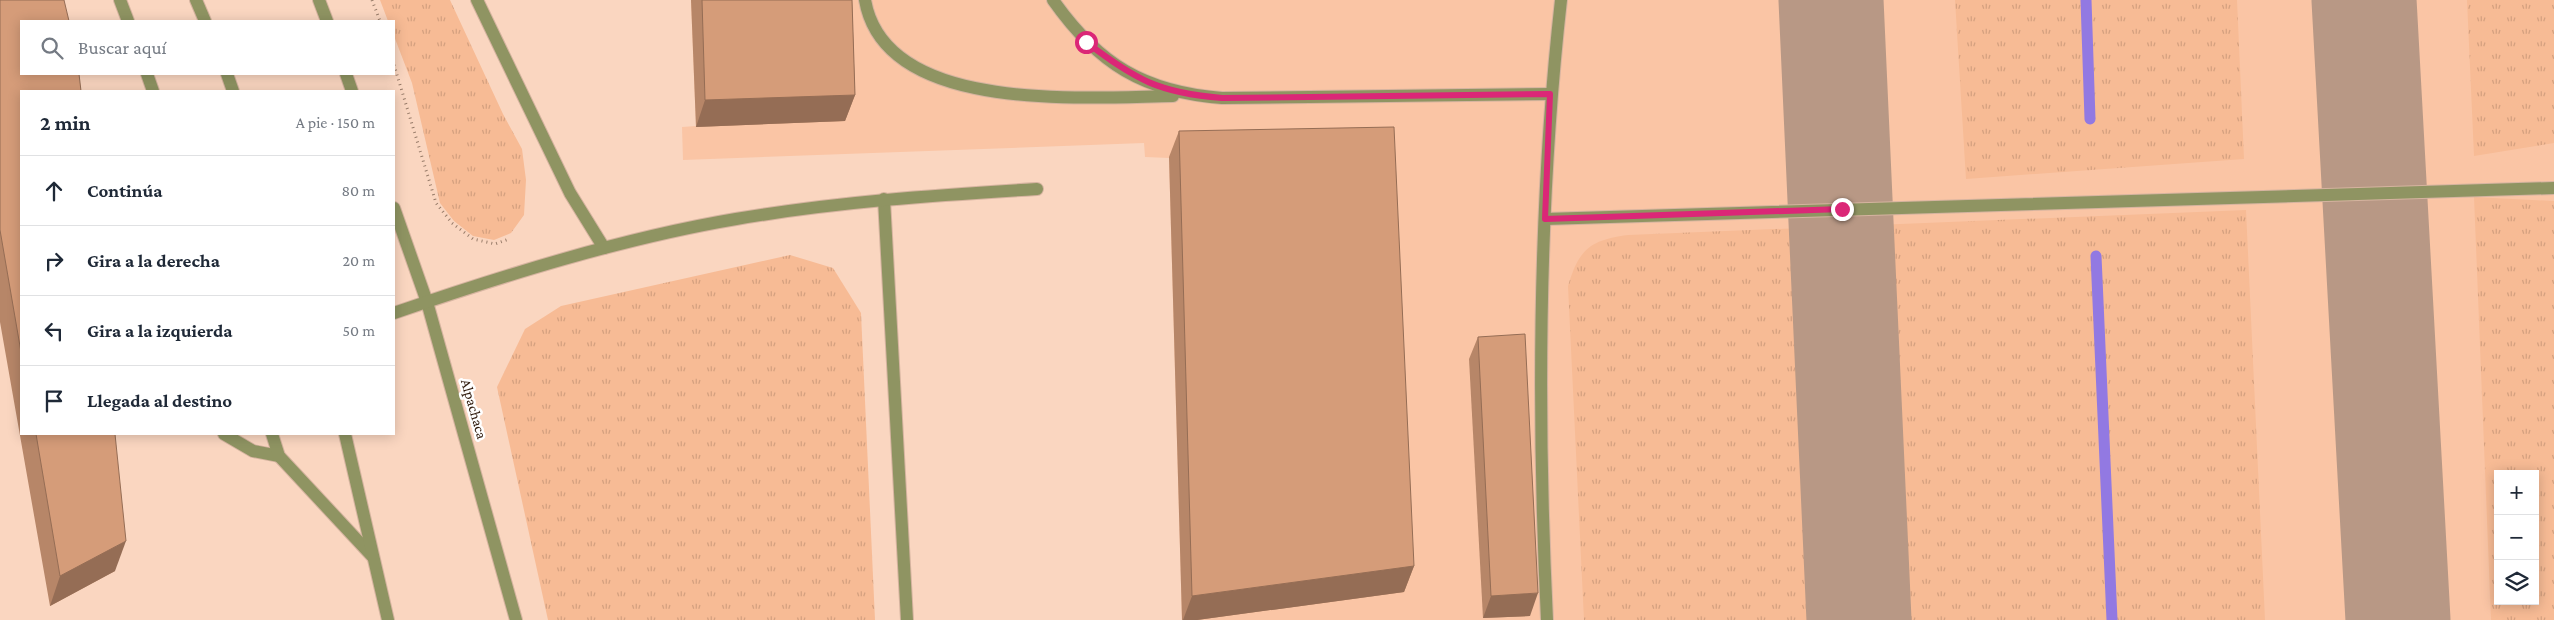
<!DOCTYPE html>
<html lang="es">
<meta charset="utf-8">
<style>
body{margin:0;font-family:"Crimson Pro",serif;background:#f6f6f7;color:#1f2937}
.controls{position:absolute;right:15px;bottom:15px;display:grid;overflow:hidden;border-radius:0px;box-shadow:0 2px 12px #0003}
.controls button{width:45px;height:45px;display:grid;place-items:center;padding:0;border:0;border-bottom:1px solid #e0e1e3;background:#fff;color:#1f2937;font:25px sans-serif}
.stop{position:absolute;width:15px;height:15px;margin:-11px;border:4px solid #db2777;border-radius:50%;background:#fff}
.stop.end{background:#db2777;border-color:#fff;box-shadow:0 1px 5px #0008}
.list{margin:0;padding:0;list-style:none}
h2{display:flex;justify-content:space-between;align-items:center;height:65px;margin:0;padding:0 20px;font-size:21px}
h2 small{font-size:16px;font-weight:400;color:#747a83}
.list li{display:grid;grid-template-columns:32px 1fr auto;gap:15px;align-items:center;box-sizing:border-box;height:70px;padding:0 20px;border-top:1px solid #e0e1e3}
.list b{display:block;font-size:19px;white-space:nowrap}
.list em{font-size:16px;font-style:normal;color:#747a83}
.icon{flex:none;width:28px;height:28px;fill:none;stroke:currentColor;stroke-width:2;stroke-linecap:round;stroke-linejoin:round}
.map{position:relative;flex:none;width:2554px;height:620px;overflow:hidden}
.search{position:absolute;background:#fff;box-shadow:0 2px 12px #0003;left:20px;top:20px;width:375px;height:55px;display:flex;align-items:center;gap:12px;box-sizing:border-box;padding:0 18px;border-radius:0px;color:#747a83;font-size:19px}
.panel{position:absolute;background:#fff;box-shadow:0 2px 12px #0003;left:20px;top:90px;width:375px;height:345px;border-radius:0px}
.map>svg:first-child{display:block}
.built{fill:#fac5a5;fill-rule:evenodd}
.grass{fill:url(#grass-tufts);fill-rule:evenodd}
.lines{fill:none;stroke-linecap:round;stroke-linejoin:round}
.stream{stroke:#9279e2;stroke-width:11}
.taxiway{stroke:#b89885;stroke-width:105}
.lane-casing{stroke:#d6b4a0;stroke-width:14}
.path{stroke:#987c69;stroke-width:3;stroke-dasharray:1 4;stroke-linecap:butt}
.lane{stroke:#8f9462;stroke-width:12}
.wall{fill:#b78668}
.shaded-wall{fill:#956d55}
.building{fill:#d59c79;stroke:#956d55}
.route{stroke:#db2777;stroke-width:6}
.labels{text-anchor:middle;stroke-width:5;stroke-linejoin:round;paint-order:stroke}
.street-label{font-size:15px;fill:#301b0d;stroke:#fff}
</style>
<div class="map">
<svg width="2554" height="620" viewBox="0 0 2554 620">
<defs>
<pattern id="grass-tufts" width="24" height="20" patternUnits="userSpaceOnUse" patternTransform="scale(1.25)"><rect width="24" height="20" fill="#f7bb95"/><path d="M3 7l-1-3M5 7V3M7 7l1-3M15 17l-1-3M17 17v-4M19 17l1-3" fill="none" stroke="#d4a07f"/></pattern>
</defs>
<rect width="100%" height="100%" fill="#fad6c0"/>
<path class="built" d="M691 0H2554V620H1182L1169 158 1145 157 1144 143 683 160 682 127 696 126ZM2498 474H2535V601H2498Z"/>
<g class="grass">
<polygon points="380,0 450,0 503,114 522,149 526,180 524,215 511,233 494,240 473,236 454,221 440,203 412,83 394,36 394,21 388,21"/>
<polygon points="1955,0 2237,0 2244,159 1966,179"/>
<polygon points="2467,0 2554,0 2554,143 2474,156"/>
<path d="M2474 197 2554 201V620H2491ZM2498 474H2535V601H2498Z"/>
<path d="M2246 210 2265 620H1584L1568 286C1579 249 1590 240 1628 235Z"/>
<polygon points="790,255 833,268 861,313 875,620 548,620 497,387 525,329 561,306"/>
</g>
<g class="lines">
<g class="stream">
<polyline points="2086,0 2090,119"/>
<polyline points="2096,256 2112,620"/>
</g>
<g class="taxiway">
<polyline points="1831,0 1859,620"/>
<polyline points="2364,0 2398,620"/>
</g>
<g class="lane-casing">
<g id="lane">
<polyline points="120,0 128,21"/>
<polyline points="196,0 205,21"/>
<polyline points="319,0 327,21"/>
<polyline points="477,0 570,193 604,248"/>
<path d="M865 0C885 115 1086 97 1173 96"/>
<path d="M1053 0C1098 64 1144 92 1222 98L1550 94"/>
<polyline points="147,74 153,91"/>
<polyline points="227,74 233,91"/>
<polyline points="346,74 352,91"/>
<polyline points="884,199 907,620"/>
<polyline points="394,208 427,302 516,620"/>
<polyline points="1545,219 2554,188"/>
<path d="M394 313C502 276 623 238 736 219 836 202 936 195 1037 189"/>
<polyline points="224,434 253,451 279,456"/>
<polyline points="272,434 279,456 372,556"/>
<polyline points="345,434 388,620"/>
<path d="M1547 620C1537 414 1538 205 1561 0"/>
</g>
</g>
<g class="path">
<polyline points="372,0 380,21"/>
<polyline points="394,65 436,203 452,223 473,239 495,244 509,239"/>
</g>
<use href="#lane" class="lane"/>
</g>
<g class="wall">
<polygon points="0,0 21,91 21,434 115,434 115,571 50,606 0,322"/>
<polygon points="691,0 852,0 855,95 845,121 696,127"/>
<polygon points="1179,131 1414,566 1404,592 1197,620 1182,620 1169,157"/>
<polygon points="1478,337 1530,616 1483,618 1469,359"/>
</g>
<g class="shaded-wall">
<polygon points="855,95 845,121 696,127 705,100"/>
<polygon points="126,541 115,571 50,606 60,576"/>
<polygon points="1414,566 1404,592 1197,620 1183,620 1192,596"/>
<polygon points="1538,593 1530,616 1483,618 1491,596"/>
</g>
<g class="building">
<polygon points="0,0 64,0 69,21 21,21 21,74 79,74 81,91 21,91 21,352 0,230"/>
<polygon points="702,0 852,0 855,95 705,100"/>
<polygon points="1394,127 1414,566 1192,596 1179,131"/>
<polygon points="1525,334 1538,593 1491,596 1478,337"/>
<polygon points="36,434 115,434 126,541 60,576"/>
</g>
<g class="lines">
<path class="route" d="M1086 42C1136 80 1159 93 1222 98L1550 94 1545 219 1842 209"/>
</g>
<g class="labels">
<g class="street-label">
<text transform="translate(474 409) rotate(74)" y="5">Alpachaca</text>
</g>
</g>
</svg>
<div class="controls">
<button>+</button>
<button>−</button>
<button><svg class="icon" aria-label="layers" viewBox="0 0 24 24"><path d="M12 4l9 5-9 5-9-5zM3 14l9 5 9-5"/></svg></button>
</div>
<div class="stop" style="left:1086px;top:42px"></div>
<div class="stop end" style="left:1842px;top:209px"></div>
<div class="search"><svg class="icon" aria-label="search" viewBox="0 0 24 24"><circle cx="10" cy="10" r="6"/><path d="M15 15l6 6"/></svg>Buscar aquí</div>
<section class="panel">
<h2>2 min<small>A pie · 150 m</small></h2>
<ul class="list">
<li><svg class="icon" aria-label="ahead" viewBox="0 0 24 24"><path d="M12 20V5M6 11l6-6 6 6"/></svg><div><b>Continúa</b></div><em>80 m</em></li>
<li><svg class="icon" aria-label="right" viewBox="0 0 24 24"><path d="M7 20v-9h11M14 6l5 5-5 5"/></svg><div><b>Gira a la derecha</b></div><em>20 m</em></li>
<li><svg class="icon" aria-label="left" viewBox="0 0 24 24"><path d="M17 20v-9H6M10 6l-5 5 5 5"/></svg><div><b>Gira a la izquierda</b></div><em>50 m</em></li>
<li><svg class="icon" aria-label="arrive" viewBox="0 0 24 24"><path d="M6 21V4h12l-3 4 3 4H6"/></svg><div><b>Llegada al destino</b></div></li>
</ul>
</section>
</div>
